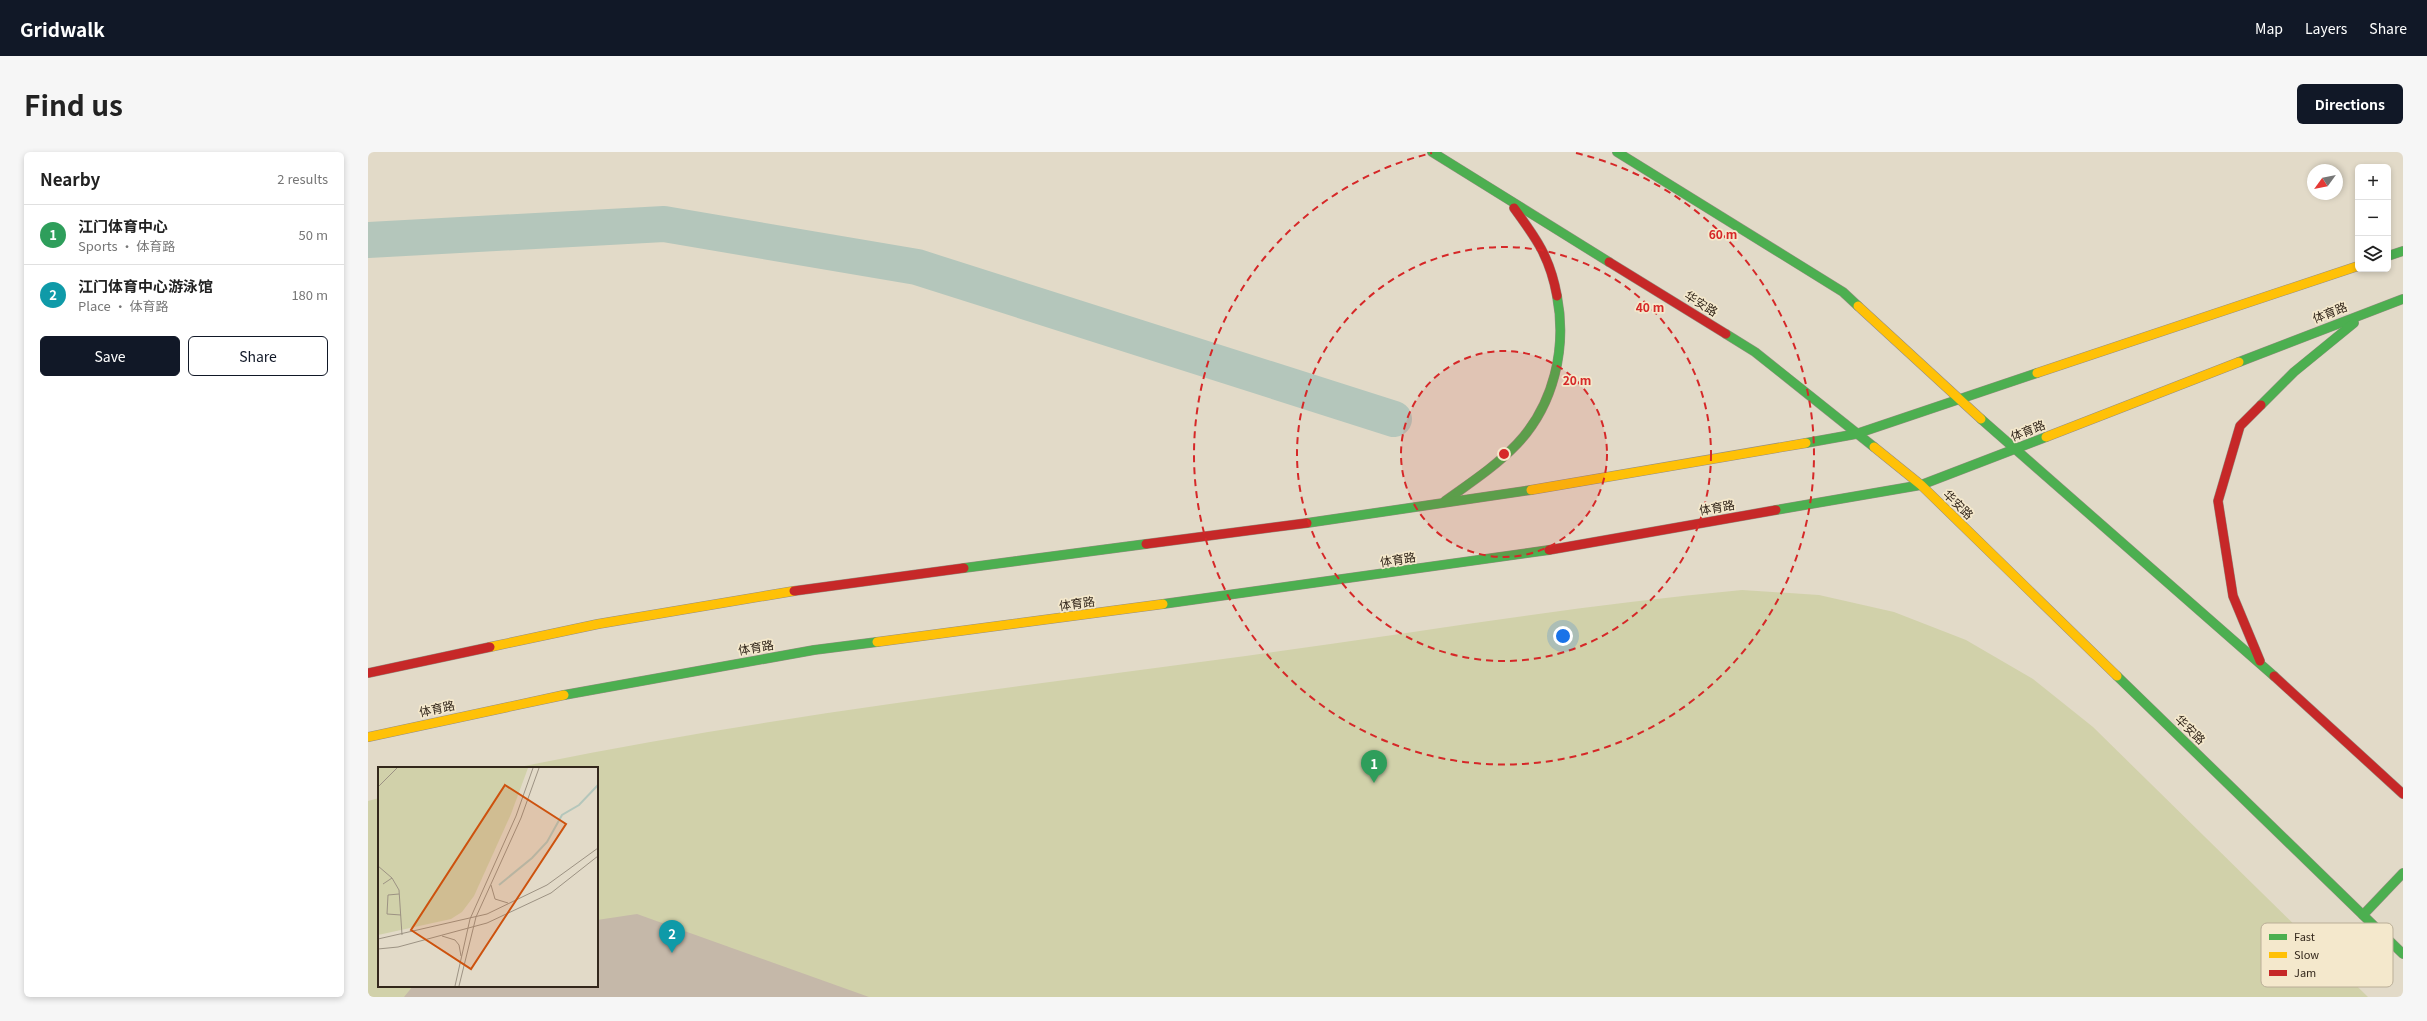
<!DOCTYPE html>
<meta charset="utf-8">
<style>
body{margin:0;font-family:Georgia,"Noto Sans SC",serif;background:#f6f6f6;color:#222}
.controls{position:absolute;right:12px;top:12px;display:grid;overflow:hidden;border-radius:6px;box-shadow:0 2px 6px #0003}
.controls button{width:36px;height:36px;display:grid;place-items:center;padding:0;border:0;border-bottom:1px solid #e0e0e0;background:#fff;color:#222;font:20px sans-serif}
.compass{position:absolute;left:1939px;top:12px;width:36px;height:36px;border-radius:50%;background:#fff;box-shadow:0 2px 6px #0003;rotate:237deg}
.you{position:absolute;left:1195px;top:484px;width:14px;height:14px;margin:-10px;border:3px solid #fff;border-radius:50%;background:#1a73e8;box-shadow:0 0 0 6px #1a73e833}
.badge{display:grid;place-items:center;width:26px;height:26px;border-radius:50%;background:#111827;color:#fff;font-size:13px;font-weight:700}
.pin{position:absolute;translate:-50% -33px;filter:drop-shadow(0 1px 2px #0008)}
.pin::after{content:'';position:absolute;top:21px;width:14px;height:12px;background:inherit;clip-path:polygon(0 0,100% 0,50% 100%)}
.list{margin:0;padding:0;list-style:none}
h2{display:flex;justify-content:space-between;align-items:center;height:52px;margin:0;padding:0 16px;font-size:17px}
h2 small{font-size:13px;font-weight:400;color:#767676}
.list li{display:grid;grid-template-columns:26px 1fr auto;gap:12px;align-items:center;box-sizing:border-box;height:60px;padding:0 16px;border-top:1px solid #e0e0e0}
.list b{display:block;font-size:15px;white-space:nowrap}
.list p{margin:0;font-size:13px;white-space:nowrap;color:#767676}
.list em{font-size:13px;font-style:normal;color:#767676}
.actions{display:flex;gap:8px;padding:12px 16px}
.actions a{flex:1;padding:9px 0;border:1px solid #111827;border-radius:6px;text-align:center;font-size:14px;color:#111827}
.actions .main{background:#111827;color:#fff}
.icon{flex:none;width:22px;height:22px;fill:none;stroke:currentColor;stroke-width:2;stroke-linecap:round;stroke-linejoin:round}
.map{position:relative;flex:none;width:2035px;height:845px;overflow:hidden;border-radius:6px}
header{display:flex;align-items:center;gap:24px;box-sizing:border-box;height:56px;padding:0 20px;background:#111827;color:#fff}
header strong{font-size:19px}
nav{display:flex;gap:22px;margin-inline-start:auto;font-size:14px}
.intro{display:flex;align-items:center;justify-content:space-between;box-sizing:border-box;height:96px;padding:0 24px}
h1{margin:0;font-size:28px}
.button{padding:10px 18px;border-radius:6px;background:#111827;color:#fff;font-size:14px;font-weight:700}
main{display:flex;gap:24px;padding:0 24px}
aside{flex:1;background:#fff;border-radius:6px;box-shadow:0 2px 6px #0003}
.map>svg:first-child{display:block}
.green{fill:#d1d1aa}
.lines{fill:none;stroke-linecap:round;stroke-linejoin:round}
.canal{stroke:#b4c6bb;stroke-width:36}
.building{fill:#c5b8a9}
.fast-casing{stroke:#968e82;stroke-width:10}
.slow-casing{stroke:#968e82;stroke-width:10}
.jam-casing{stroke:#968e82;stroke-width:10}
.fast{stroke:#4caf50;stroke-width:9}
.slow{stroke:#ffc107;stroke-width:9}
.jam{stroke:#c62828;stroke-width:9}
.ring{fill:none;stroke:#d62828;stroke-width:2;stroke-dasharray:7 5}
.labels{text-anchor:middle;stroke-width:3.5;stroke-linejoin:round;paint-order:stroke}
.street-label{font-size:12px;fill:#33271b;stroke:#f4e8cc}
.inset-river{fill:none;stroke:#b4c6bb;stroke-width:2}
.inset-road{fill:none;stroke:#9c9283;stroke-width:1}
.view{fill:#cd520e;fill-opacity:0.15;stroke:#cd520e;stroke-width:2}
.inset-edge{fill:none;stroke:#33271b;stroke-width:2}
.key{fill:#f4e8cc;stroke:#baae97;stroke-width:1}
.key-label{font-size:11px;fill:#33271b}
.centre{fill:#d62828;stroke:#f4e8cc;stroke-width:2}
.ring-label{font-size:12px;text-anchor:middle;font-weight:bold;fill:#d62828;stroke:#f4e8cc;stroke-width:3.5;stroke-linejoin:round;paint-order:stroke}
</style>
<header>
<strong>Gridwalk</strong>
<nav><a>Map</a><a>Layers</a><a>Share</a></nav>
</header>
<div class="intro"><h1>Find us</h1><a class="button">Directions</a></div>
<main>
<aside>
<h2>Nearby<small>2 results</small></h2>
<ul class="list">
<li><span class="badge" style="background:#2e9e5b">1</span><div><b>江门体育中心</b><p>Sports · 体育路</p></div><em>50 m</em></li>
<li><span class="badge" style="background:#0f9aa8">2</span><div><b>江门体育中心游泳馆</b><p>Place · 体育路</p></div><em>180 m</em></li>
</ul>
<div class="actions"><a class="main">Save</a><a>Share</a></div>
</aside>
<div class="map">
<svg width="2035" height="845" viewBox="0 0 2035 845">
<rect width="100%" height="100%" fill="#e2dac8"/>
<path class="green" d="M1374 438 1451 443 1526 460 1598 488 1665 527 1725 575 2000 845H0V649L11 646V834H229V616H147C382 567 618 539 855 507 1028 484 1200 454 1374 438Z"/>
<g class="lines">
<polyline class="canal" points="0,88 296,72 549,115 1026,267"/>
</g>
<polygon class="building" points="269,762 501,845 36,845 45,834 229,834 229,768"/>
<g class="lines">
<g class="fast-casing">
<g id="fast">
<polyline points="1064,0 1241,110"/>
<polyline points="1249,0 1475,140 1490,154"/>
<polyline points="2020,104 2035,99"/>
<polyline points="1358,182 1387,200 1506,295"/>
<polyline points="1871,210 2035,147"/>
<polyline points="1893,253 1926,220 1986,171"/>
<polyline points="1613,267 1906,524"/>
<polyline points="1438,291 1488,282 1669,221"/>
<path d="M1077 349C1102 331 1128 314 1149 292 1186 253 1199 196 1189 144"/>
<polyline points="1408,358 1553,333 1678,285"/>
<polyline points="939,371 1163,338"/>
<polyline points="596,416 778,392"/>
<polyline points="795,452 1181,398"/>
<polyline points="1749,524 2035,802"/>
<polyline points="196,543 446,498 509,490"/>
<polyline points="1995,763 2035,721"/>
</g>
</g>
<g class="slow-casing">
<g id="slow">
<polyline points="1490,154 1613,267"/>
<polyline points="1669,221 1990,114"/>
<polyline points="1678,285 1871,210"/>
<polyline points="1506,295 1553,333 1749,524"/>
<polyline points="1163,338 1438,291"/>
<polyline points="509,490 795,452"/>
<polyline points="122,495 230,472 426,439"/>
<polyline points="0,585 196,543"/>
</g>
</g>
<g class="jam-casing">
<g id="jam">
<path d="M1146 56C1168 86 1182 105 1189 144"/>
<polyline points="1241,110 1358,182"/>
<polyline points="778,392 939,371"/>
<polyline points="1181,398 1408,358"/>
<polyline points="426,439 596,416"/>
<polyline points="1892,509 1865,444 1850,349 1872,274 1893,253"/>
<polyline points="0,521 122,495"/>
<polyline points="1906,524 2035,642"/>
</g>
</g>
<use href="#fast" class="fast"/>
<use href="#slow" class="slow"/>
<use href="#jam" class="jam"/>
</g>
<circle cx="1136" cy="302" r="103" fill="#d62828" fill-opacity=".12"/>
<g class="ring">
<circle cx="1136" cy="302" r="103"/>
<circle cx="1136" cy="302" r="207"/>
<path d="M1208 1A310 310 0 1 1 1064 1"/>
</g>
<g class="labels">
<g class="street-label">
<text transform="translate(1333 152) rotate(32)" y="4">华安路</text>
<text transform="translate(1962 161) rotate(-21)" y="4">体育路</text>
<text transform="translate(1660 279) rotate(-21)" y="4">体育路</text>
<text transform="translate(1590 353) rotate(44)" y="4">华安路</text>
<text transform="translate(1349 356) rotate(-10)" y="4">体育路</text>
<text transform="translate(1030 408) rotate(-9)" y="4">体育路</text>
<text transform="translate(709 452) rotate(-8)" y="4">体育路</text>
<text transform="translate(388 496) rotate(-10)" y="4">体育路</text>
<text transform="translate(69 557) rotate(-12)" y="4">体育路</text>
<text transform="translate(1822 578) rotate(44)" y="4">华安路</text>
</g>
</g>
<g transform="translate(10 615)">
<rect width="220" height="220" fill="#e2dac8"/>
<path d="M0 1H150L133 47 96 129 84 145 73 152 0 168Z" fill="#d1d1aa"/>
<path class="inset-river" d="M121 118 154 91 169 75 184 48 201 38 220 18"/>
<path class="inset-road" d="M0 20 19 1M0 99 14 111M5 117 14 111 21 123 24 168M113 118 117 132 130 136M21 127 10 128 9 147 23 148M64 169 77 173 81 178 83 189M0 172 109 147 169 118 220 81M0 182 20 180 109 156 173 126 220 89M77 219 92 152 138 49 155 1M81 219 98 150 143 51 161 1"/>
<path class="view" d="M127 18 188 57 93 202 33 163Z"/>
<rect width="220" height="220" class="inset-edge"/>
</g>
<rect x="1893" y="771" width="132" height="64" rx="6" class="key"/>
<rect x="1901" y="782" width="18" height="6" fill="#4caf50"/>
<rect x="1901" y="800" width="18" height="6" fill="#ffc107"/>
<rect x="1901" y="818" width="18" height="6" fill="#c62828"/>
<g class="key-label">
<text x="1926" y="789">Fast</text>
<text x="1926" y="807">Slow</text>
<text x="1926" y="825">Jam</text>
</g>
<circle cx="1136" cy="302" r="6" class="centre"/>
<g class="ring-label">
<text x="1355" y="87">60 m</text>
<text x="1282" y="160">40 m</text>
<text x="1209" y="233">20 m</text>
</g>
</svg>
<div class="controls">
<button>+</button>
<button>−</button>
<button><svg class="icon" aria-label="layers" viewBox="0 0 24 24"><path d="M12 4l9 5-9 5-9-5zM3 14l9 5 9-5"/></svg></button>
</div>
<svg class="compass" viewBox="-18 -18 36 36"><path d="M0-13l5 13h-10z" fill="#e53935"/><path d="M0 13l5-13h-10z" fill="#767676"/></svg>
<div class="you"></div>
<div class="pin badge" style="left:1006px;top:631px;background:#2e9e5b">1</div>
<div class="pin badge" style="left:304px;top:801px;background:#0f9aa8">2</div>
</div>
</main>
